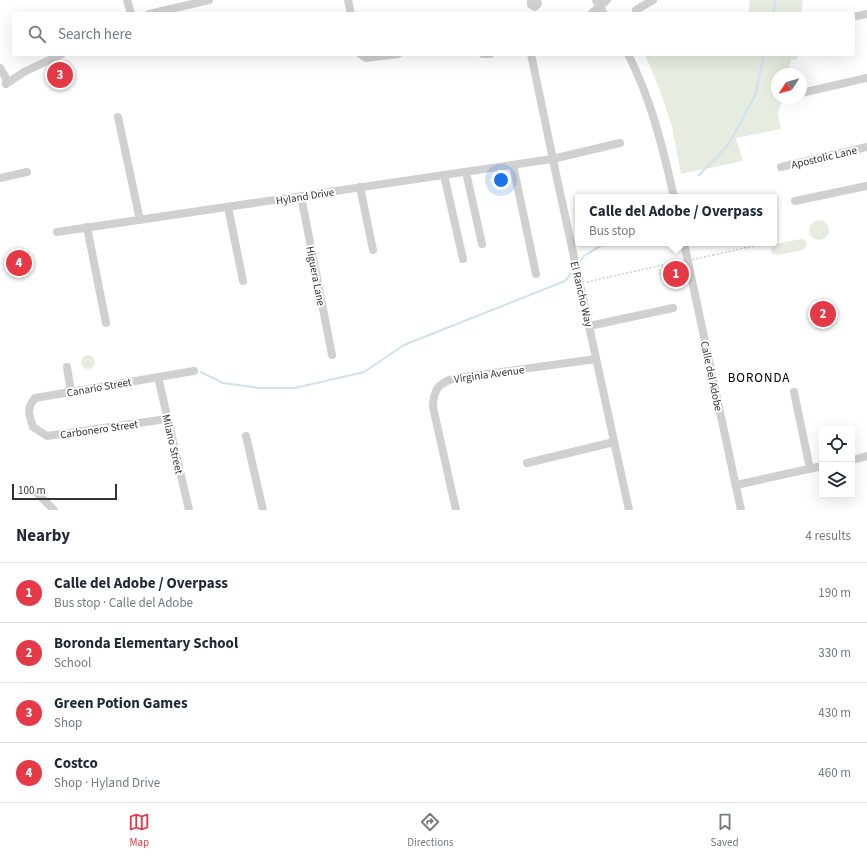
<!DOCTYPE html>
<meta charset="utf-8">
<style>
body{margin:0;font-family:"Source Sans 3",sans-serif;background:#f2f2f3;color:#1f2937}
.controls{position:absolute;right:12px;bottom:12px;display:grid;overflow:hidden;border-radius:4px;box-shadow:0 4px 16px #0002}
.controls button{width:36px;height:36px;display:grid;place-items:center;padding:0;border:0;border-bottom:1px solid #e0e1e3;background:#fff;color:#1f2937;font:20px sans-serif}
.compass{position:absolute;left:771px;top:68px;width:36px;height:36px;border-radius:50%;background:#fff;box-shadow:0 4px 16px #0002;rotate:234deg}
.scale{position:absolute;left:12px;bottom:10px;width:105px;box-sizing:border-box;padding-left:4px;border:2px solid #333;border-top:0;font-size:11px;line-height:14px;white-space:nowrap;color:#333;-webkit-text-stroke:3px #fff;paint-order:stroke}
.you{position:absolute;left:501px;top:180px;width:14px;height:14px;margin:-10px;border:3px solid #fff;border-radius:50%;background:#1a73e8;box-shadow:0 0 0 6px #1a73e833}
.badge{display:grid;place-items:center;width:26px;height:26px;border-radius:50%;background:#e63946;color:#fff;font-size:13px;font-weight:700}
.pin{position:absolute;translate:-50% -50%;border:2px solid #fff;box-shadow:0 1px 4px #0006}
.popup{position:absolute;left:575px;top:194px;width:202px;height:52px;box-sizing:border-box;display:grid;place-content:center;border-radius:4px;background:#fff;filter:drop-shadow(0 1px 3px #0005);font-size:13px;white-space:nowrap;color:#747a83}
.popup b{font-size:15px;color:#1f2937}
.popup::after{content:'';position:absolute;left:50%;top:100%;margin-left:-8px;border:8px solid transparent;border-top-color:#fff}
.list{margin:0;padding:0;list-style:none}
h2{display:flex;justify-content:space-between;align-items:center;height:52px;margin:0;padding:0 16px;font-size:17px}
h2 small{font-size:13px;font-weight:400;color:#747a83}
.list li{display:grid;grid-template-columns:26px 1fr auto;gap:12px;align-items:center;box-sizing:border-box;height:60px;padding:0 16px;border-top:1px solid #e0e1e3}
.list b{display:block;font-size:15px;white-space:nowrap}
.list p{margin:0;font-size:13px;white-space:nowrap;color:#747a83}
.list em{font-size:13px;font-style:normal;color:#747a83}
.icon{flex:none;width:22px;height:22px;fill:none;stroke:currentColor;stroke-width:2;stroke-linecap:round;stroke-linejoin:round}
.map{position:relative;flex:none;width:867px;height:510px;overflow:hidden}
.search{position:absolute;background:#fff;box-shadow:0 4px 16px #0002;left:12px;right:12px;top:12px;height:44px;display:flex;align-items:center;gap:10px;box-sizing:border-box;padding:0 14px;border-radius:4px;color:#747a83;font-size:15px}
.sheet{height:292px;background:#fff}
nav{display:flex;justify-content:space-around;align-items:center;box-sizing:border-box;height:56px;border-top:1px solid #e0e1e3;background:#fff;font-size:11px;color:#747a83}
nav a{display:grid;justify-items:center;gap:2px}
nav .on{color:#e63946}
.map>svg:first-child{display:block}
.green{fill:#e6ecdf}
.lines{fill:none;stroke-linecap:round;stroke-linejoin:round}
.stream{stroke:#cfe2ee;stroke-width:2}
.path{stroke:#cdcdcd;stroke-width:1.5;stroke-dasharray:2 2;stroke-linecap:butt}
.minor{stroke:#d0d0d0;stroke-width:8}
.path-bridge{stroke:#cdcdcd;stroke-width:1.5;stroke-dasharray:2 2;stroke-linecap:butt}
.labels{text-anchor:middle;stroke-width:4;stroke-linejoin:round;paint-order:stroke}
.street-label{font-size:11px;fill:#333;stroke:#fff}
.quarter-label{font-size:13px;letter-spacing:1px;fill:#000;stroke:#fff}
</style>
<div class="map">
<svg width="867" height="510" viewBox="0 0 867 510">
<rect width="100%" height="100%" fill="#fff"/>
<g class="green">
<polygon points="750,0 803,0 801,14 748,14"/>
<polygon points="645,54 797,54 797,59 791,60 788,74 777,74 777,98 782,98 778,114 781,129 736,138 743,161 681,174 672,126 659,88"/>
<circle cx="819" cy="230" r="10"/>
<path d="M801 239C805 239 807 242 806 246L803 250 777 255 772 253 771 249 775 244Z"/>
<circle cx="88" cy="362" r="7"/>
</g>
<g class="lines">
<g class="stream">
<polyline points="773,14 775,0"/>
<polyline points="699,175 728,145 755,96 764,54"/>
<polyline points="579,263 584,256 605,243"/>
<polyline points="201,372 223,383 260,388 295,388 364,372 404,345 565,281 574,270"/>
</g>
<g class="path">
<polyline points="713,255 766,243"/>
<polyline points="587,282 663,265 671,266 674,273"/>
</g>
<g class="minor">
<polyline points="127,0 131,14"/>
<polyline points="348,0 351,14"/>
<polyline points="531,0 531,5 535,7 538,4 537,0"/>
<polyline points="596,0 604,14"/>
<polyline points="636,10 653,0"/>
<polyline points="149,14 209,0"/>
<polyline points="591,14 607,0"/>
<polyline points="853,17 867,14"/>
<polyline points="360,54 366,58 398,54"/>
<polyline points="483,54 490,54"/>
<polyline points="531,54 556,174 629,510"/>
<path d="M628 54C651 99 663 148 674 197"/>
<polyline points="0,68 6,78 6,84"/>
<polyline points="6,84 24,72 62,54"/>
<polyline points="801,93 867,78"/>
<polyline points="118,117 140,220"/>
<polyline points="513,165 536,274"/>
<polyline points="781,167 867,147"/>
<polyline points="466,172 482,244"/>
<polyline points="444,175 463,259"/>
<polyline points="0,178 27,172"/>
<polyline points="360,187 373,250"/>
<polyline points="301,196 332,355"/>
<polyline points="795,201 867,186"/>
<polyline points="228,207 243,281"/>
<polyline points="87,227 106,323"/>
<polyline points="57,232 552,159 620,143"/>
<polyline points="684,243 741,510"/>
<polyline points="589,326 673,308"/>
<polyline points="67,367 71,392"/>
<polyline points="158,377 189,510"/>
<polyline points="794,392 810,469"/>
<path d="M167 419 47 436 33 427C29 414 26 409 35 398L194 371"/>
<polyline points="246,436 263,510"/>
<polyline points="852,460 867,456"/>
<polyline points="527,463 614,442"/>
<polyline points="736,485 822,466"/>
<polyline points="38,494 54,510"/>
<path d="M456 510 433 407C433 390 439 382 456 378L596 359"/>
</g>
<polyline class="path-bridge" points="674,273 671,279 666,280 662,278 659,271 664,266 713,255"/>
</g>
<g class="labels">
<g class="street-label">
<text transform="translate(824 157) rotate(-13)" y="4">Apostolic Lane</text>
<text transform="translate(305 196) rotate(-9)" y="4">Hyland Drive</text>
<text transform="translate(316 276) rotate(79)" y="4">Higuera Lane</text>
<text transform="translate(582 294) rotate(77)" y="4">El Rancho Way</text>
<text transform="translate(489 374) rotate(-8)" y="4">Virginia Avenue</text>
<text transform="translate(712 376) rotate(78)" y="4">Calle del Adobe</text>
<text transform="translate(99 387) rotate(-10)" y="4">Canario Street</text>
<text transform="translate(99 429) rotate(-8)" y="4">Carbonero Street</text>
<text transform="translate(173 444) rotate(77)" y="4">Milano Street</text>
</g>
<g class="quarter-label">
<text x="759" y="382">BORONDA</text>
</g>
</g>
</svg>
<div class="controls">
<button><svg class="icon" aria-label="locate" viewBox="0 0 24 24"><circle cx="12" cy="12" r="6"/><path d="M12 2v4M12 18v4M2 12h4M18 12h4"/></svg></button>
<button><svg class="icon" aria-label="layers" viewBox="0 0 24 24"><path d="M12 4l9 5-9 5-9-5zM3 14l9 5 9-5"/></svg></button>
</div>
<svg class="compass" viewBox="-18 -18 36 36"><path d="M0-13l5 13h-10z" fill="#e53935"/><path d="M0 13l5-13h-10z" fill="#747a83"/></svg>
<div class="scale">100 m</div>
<div class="you"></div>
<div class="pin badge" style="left:676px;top:274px">1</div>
<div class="popup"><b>Calle del Adobe / Overpass</b>Bus stop</div>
<div class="pin badge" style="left:823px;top:314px">2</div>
<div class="pin badge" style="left:60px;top:75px">3</div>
<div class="pin badge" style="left:19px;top:263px">4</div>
<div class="search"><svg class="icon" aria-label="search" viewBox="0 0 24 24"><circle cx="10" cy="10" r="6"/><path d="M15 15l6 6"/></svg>Search here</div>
</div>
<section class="sheet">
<h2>Nearby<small>4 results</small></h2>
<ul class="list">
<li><span class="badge">1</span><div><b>Calle del Adobe / Overpass</b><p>Bus stop · Calle del Adobe</p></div><em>190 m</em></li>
<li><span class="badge">2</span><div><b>Boronda Elementary School</b><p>School</p></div><em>330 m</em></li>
<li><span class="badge">3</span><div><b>Green Potion Games</b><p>Shop</p></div><em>430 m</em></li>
<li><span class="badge">4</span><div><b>Costco</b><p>Shop · Hyland Drive</p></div><em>460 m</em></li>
</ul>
</section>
<nav>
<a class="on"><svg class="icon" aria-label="map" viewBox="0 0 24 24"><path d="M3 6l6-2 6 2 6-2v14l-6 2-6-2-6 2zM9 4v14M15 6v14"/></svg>Map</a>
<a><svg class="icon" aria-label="directions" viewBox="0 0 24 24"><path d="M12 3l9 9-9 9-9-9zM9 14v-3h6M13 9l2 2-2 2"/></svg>Directions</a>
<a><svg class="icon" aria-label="saved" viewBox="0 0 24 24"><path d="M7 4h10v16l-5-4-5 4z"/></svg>Saved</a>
</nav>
